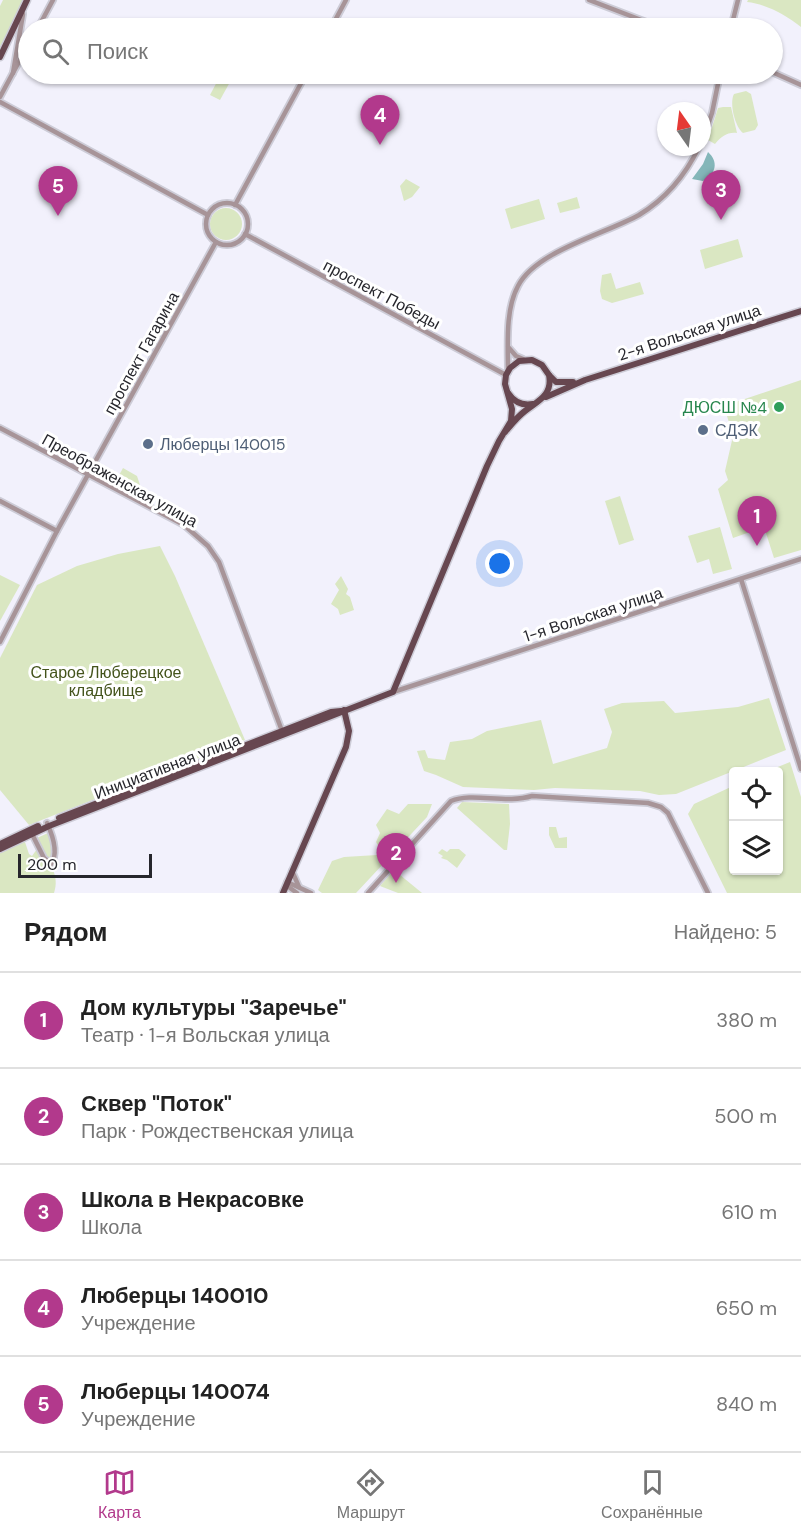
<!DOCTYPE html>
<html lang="ru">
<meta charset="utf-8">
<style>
body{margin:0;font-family:"DM Sans",sans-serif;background:#f2f2f2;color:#222}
.controls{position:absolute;right:18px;bottom:18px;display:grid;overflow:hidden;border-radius:6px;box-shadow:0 2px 4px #0004}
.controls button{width:54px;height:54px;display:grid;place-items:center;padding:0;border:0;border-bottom:2px solid #e0e0e0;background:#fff;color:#222;font:30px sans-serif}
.compass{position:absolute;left:657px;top:102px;width:54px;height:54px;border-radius:50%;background:#fff;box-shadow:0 2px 4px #0004;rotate:346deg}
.scale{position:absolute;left:18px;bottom:15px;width:134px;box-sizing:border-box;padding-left:6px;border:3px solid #26262c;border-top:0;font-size:16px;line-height:21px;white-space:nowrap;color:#26262c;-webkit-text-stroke:4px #fff;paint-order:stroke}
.you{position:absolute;left:500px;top:564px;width:21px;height:21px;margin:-15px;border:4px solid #fff;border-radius:50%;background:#1a73e8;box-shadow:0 0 0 9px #1a73e833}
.badge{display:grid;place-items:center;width:39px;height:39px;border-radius:50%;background:#b2398c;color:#fff;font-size:20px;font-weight:700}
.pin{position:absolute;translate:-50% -50px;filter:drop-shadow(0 2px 3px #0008)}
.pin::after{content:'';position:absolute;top:32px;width:21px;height:18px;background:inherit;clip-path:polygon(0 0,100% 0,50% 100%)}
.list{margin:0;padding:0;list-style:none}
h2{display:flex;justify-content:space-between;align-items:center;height:78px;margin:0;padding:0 24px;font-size:26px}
h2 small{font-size:20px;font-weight:400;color:#767676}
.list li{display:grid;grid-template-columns:39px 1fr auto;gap:18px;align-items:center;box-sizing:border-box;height:96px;padding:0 24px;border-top:2px solid #e0e0e0}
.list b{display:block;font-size:22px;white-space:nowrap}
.list p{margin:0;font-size:20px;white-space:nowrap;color:#767676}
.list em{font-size:20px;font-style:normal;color:#767676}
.icon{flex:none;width:33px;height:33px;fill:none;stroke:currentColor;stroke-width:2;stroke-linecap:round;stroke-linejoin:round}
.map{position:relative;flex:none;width:801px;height:893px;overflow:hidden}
.search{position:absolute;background:#fff;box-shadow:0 2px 4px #0004;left:18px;right:18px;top:18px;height:66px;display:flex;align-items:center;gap:15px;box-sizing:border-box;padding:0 21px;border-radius:33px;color:#767676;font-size:22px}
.sheet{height:558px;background:#fff}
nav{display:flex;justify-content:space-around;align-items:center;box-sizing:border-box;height:84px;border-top:2px solid #e0e0e0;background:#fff;font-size:16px;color:#767676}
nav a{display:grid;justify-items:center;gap:3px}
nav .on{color:#b2398c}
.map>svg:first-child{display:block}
.green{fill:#dae7c2}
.water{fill:#84b6b9}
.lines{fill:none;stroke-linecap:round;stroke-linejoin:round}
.minor-casing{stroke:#cdccd7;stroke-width:8}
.major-casing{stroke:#cdccd7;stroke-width:9}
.minor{stroke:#a79498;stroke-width:4.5}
.major{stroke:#674750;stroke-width:6}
.leisure-dot{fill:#2e9e5b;stroke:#fff;stroke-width:2}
.service-dot{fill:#5c6f8a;stroke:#fff;stroke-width:2}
.labels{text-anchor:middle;stroke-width:6;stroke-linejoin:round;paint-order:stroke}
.street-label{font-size:16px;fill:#26262c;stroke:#fff}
.leisure-label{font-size:16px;fill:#27864d;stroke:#fff;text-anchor:end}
.service-label{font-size:16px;fill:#4e5e75;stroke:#fff;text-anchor:start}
.park-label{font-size:16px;fill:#44541c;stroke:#fff}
</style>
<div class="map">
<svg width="801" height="893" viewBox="0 0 801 893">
<rect width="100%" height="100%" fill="#f2f1fc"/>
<g class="green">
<polygon points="3,0 24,0 0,47 0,6"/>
<path d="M748 0H801V27C786 15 766 4 747 2Z"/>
<polygon points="220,76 230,82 220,100 210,95"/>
<path d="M746 91 751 94 758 125 755 130 743 133C735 127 729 103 734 94Z"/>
<path d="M723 107H731L737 133C727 132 722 136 715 144L708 140 718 108Z"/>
<polygon points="406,179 420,187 412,197 404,201 400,186"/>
<polygon points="577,197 580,208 560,213 557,203"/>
<polygon points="539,199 545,219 511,229 505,209"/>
<circle cx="226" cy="224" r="16"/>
<polygon points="738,239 743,257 705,269 700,250"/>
<polygon points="611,273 616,289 640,282 644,294 612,303 602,299 600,291 602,275"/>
<polygon points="801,380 801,550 774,558 764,527 733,538 718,489 728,480 725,471 733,436 724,406"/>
<polygon points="123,468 137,476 140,485 137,490 117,479"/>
<polygon points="620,496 634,540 619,545 605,501"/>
<polygon points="720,527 732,569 713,574 709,559 697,563 688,536"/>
<polygon points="160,546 175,576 245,740 29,825 0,790 0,658 37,585 77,566 118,554"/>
<polygon points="0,575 20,585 0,621"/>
<polygon points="341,576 348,589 346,594 350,597 354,610 340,615 338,609 331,604 339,590 335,584"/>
<polygon points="769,698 786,750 676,794 659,795 640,791 555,788 534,790 463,787 436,775 424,771 417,751 425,750 428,758 445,760 450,742 472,739 487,731 541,720 553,764 607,748 612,732 604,709 622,703 664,701 675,713 738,707"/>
<polygon points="790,762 801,797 801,893 727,893 688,814 694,804 733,786 734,870 778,870 778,772 768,771"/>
<polygon points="462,802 509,804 510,824 507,850 504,850 457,808"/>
<polygon points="408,804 432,804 427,817 356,893 322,893 318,890 332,861 344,857 377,855 381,850 376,842 380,833 376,825 387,809 399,814"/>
<polygon points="549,827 556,827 559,838 567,837 567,848 555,848 549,835"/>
<polygon points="48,833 53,854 51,858 45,856 37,838"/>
<path d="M24 839 29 854 32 856 37 849 39 850C50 862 60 876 54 893H0V851Z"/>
<polygon points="442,849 447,852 450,849 459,849 466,855 457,868 447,860 441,858 443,856 438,853"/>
<polygon points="394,870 422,893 398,893 380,886"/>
</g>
<path class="water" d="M708 152C719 162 716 174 703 181L692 179 703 164Z"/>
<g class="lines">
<g class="minor-casing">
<g id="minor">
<polyline points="589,0 662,28"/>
<polyline points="38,28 53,0"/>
<polyline points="331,28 346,0"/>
<polyline points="731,28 738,0"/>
<polyline points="772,72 801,85"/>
<polyline points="13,73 23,14"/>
<polyline points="0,97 28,45"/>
<polyline points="0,102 208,215"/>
<polyline points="702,142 712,113 720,74"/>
<circle cx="227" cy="224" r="21"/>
<polyline points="235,205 306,74"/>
<polyline points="245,234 506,375"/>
<polyline points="509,348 516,356 523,359"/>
<path d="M508 372C508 345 505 310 518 286 536 251 605 234 639 215 667 198 685 176 699 147"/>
<polyline points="0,428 184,525 208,546 219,562 282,731"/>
<polyline points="0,501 57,531 216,242"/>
<polyline points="741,579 801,769"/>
<polyline points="0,642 57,531"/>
<polyline points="393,692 801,559"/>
<path d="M31 832 44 858 51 864C59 853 52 834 47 823"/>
<polyline points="292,871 299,887"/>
<polyline points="287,882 311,893"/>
<polyline points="286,885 297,893"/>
<path d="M368 893 451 801C472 792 506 804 532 796L648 803 661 807 668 813 708 893"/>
</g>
</g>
<g class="major-casing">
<g id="major">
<polyline points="0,57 27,0"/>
<polyline points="550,376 556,382 573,382"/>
<path d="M508 393C514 402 523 406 533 404"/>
<polyline points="546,397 585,380 801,311"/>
<polyline points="59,818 331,712 341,711"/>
<polyline points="0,844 38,826"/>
<path d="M0 849 49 826 393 692 487 466 499 441 511 421 512 409 505 384 506 375 510 368 519 361 532 360 542 365 549 375C553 395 538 401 525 411 517 417 511 425 505 432"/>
<polyline points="283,893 346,747 349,731 344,710"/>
</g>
</g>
<use href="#minor" class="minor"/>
<use href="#major" class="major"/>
</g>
<circle class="leisure-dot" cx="779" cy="407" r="6"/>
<g class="service-dot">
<circle cx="703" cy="430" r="6"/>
<circle cx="148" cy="444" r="6"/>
</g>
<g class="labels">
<g class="street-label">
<text transform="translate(382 294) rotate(28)" y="6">проспект Победы</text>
<text transform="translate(689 332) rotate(-18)" y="6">2-я Вольская улица</text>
<text transform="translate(141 353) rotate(-61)" y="6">проспект Гагарина</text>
<text transform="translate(120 480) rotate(29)" y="6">Преображенская улица</text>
<text transform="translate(593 614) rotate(-18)" y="6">1-я Вольская улица</text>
<text transform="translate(167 766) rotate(-21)" y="6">Инициативная улица</text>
</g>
<g class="leisure-label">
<text x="767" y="413">ДЮСШ №4</text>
</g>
<g class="service-label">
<text x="715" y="436">СДЭК</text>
<text x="160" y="450">Люберцы 140015</text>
</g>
<g class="park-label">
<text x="106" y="678">Старое Люберецкое<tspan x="106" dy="18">кладбище</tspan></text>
</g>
</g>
</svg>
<div class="controls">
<button><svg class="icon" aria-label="locate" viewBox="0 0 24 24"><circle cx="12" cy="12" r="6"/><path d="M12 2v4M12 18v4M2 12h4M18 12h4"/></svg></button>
<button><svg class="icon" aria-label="layers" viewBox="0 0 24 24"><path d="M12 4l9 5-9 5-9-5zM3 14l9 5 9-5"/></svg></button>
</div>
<svg class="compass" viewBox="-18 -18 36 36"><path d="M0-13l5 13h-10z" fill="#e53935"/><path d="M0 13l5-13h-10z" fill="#767676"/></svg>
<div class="scale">200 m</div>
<div class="you"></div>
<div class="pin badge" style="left:757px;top:546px">1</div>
<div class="pin badge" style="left:396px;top:883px">2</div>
<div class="pin badge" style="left:721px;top:220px">3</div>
<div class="pin badge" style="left:380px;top:145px">4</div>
<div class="pin badge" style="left:58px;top:216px">5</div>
<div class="search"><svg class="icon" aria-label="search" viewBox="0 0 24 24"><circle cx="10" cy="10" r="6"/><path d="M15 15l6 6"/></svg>Поиск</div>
</div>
<section class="sheet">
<h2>Рядом<small>Найдено: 5</small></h2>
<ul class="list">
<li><span class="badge">1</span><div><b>Дом культуры &quot;Заречье&quot;</b><p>Театр · 1-я Вольская улица</p></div><em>380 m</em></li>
<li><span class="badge">2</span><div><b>Сквер &quot;Поток&quot;</b><p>Парк · Рождественская улица</p></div><em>500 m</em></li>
<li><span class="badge">3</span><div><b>Школа в Некрасовке</b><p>Школа</p></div><em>610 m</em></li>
<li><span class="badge">4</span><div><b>Люберцы 140010</b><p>Учреждение</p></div><em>650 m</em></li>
<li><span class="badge">5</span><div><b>Люберцы 140074</b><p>Учреждение</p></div><em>840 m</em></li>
</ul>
</section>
<nav>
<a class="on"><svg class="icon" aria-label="map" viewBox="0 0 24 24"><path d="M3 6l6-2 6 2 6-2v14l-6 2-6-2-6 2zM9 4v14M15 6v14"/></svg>Карта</a>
<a><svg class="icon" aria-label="directions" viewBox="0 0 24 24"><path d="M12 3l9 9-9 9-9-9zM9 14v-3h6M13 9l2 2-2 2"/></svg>Маршрут</a>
<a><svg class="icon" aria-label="saved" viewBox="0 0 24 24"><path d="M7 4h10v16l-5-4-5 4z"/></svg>Сохранённые</a>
</nav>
